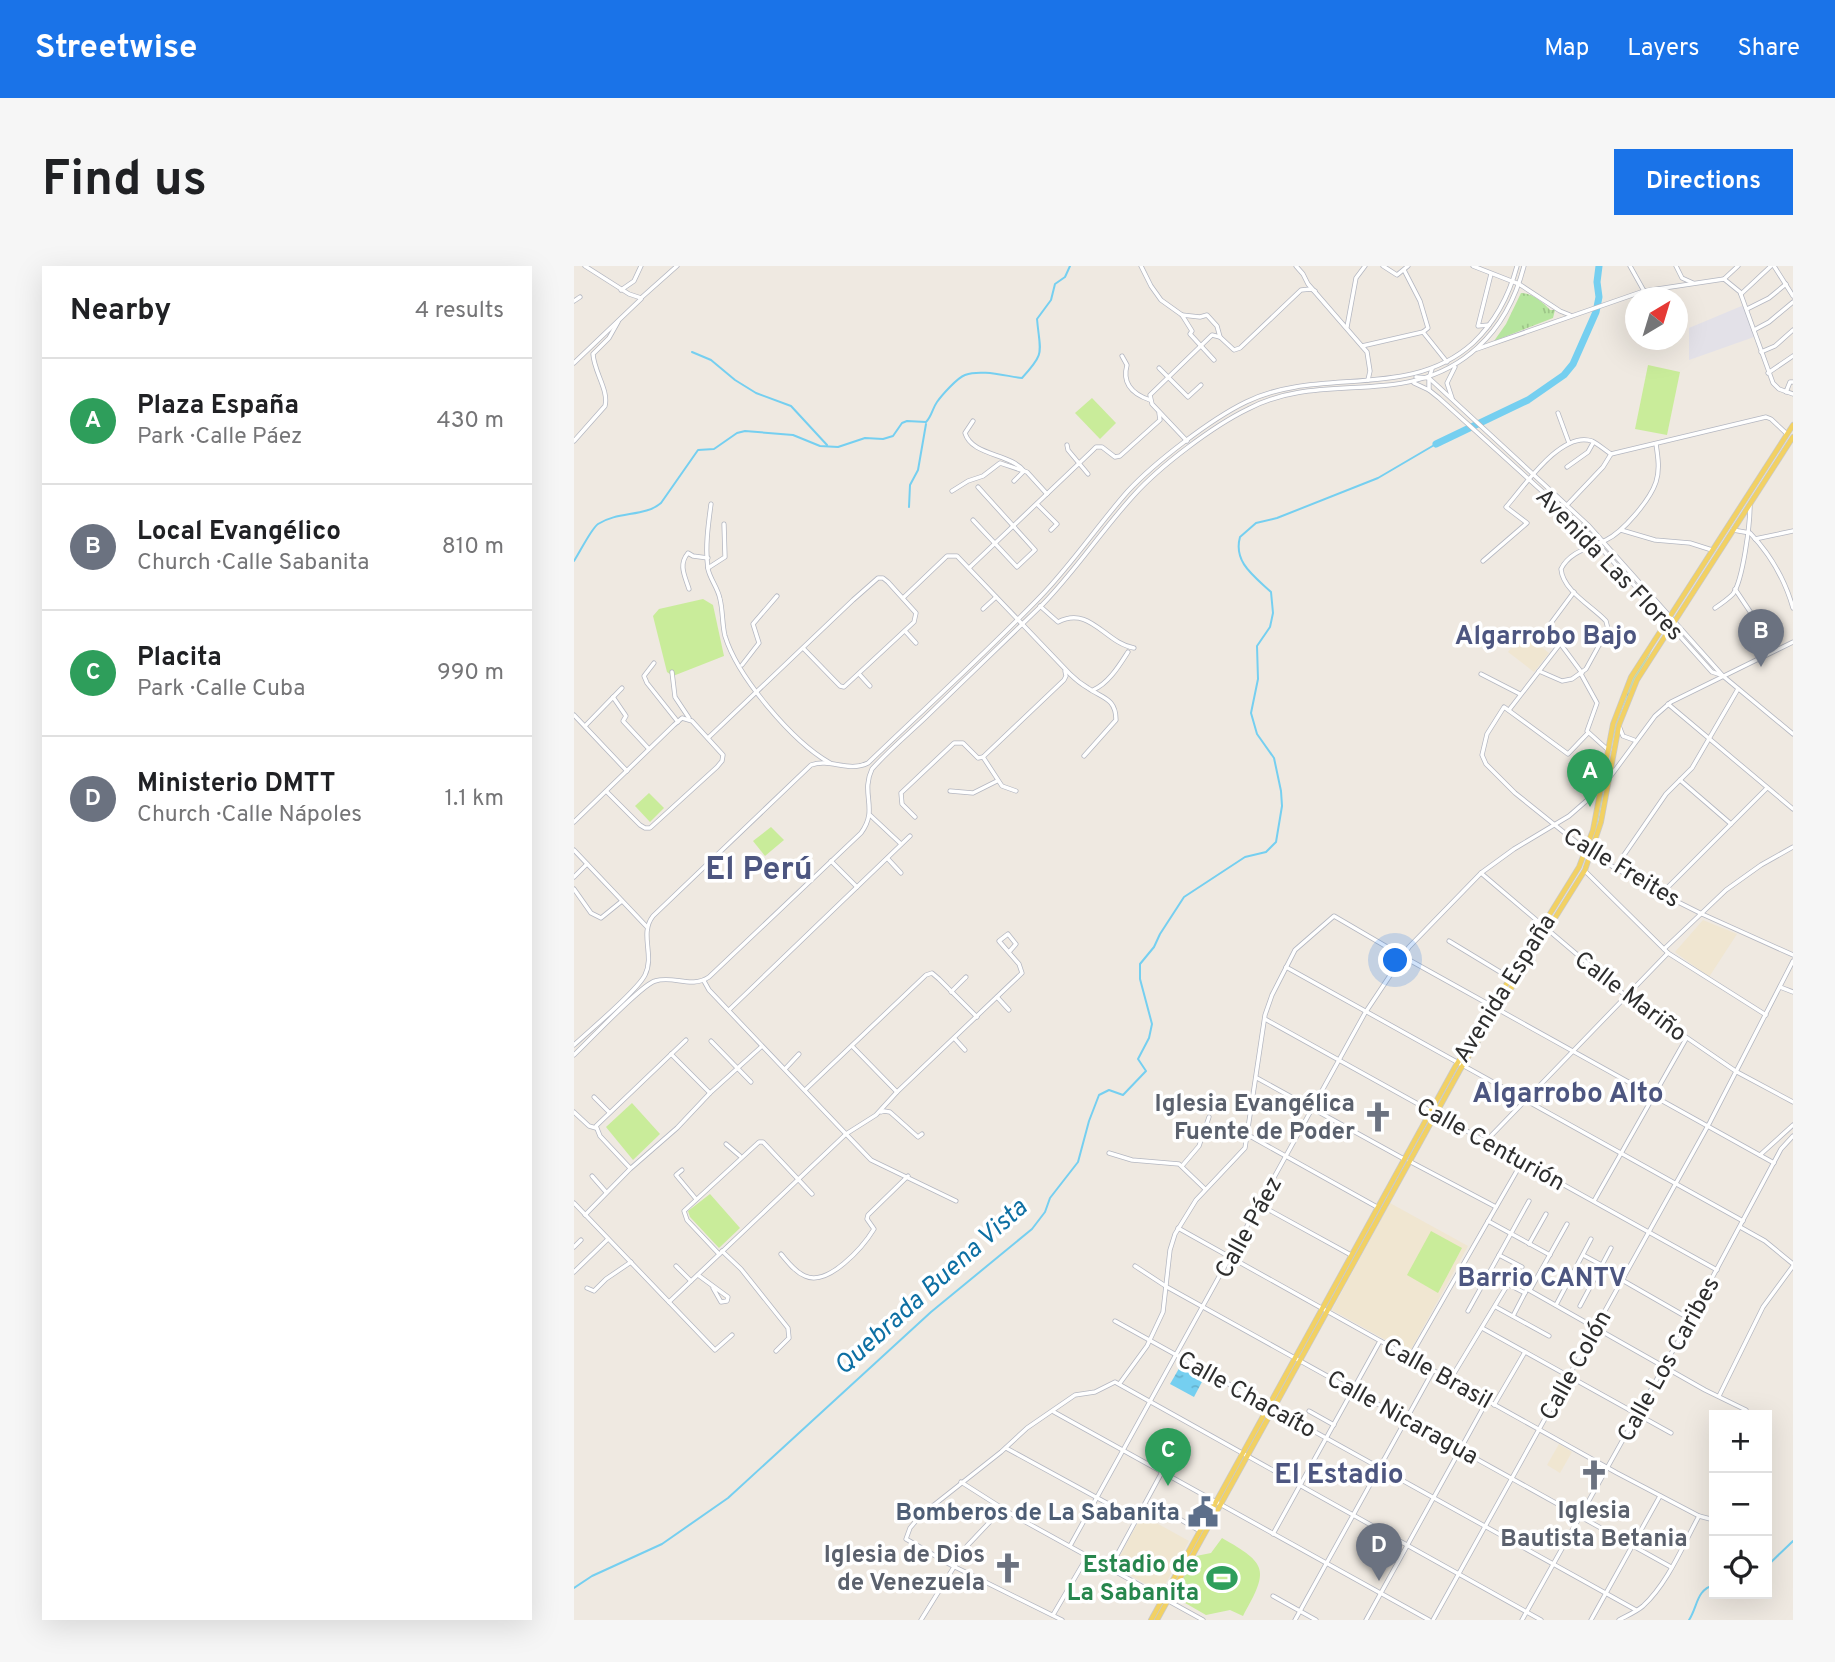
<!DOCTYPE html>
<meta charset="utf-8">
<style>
body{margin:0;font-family:Overpass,sans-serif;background:#f6f6f6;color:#202124}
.controls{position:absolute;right:21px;bottom:21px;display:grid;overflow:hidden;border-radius:0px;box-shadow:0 7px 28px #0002}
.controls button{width:63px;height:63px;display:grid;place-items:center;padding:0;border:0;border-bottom:2px solid #e0e0e0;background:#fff;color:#202124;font:35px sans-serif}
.compass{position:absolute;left:1051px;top:21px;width:63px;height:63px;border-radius:50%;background:#fff;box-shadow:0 7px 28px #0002;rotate:38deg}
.you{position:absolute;left:822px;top:695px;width:24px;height:24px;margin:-18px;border:5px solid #fff;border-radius:50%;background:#1a73e8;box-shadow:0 0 0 10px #1a73e833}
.badge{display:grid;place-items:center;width:46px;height:46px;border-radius:50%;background:#1a73e8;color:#fff;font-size:23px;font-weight:700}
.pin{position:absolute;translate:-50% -58px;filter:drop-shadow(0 2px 4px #0008)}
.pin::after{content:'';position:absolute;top:37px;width:24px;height:21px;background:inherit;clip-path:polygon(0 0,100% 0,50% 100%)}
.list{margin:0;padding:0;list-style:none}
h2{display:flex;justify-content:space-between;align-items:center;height:91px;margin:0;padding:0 28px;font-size:30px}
h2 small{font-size:23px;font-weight:400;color:#757577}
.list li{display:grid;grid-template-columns:46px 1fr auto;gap:21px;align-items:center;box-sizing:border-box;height:126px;padding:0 28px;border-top:2px solid #e0e0e0}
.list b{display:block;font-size:26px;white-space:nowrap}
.list p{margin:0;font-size:23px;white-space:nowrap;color:#757577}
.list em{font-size:23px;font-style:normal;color:#757577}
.icon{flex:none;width:38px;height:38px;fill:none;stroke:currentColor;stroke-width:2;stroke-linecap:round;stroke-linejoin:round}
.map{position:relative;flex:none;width:1219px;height:1354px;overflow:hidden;border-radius:0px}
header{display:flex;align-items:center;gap:42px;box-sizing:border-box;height:98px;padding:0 35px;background:#1a73e8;color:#fff}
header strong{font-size:33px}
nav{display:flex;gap:38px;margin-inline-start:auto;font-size:24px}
.intro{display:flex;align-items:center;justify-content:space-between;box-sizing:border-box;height:168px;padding:0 42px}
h1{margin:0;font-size:49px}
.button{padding:18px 32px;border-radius:0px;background:#1a73e8;color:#fff;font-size:24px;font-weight:700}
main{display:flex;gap:42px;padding:0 42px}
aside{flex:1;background:#fff;border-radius:0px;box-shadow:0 7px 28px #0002}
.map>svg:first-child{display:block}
.industrial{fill:#e3e1e8}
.education{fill:#f0e6d1}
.grass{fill:url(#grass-tufts)}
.pitch{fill:#c9ec9a}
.water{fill:url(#water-ripples)}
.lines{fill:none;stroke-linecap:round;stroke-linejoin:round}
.stream{stroke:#75cff0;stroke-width:2}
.river{stroke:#75cff0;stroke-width:7}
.minor-casing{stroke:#b4b7c1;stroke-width:5}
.major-casing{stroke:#c9c9c9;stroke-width:6}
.minor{stroke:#fff;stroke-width:3.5}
.major{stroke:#f2d163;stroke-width:4.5}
.labels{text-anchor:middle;stroke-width:7;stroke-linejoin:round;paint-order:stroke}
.street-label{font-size:24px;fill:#2e2e2e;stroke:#fff}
.worship-label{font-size:24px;font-weight:bold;fill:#5b616d;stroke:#fff;text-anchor:end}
.service-label{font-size:24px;font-weight:bold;fill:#4e5e75;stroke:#fff;text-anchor:end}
.leisure-label{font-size:24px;font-weight:bold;fill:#27864d;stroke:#fff;text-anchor:end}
.neighbourhood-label{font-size:26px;font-weight:bold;fill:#4d5680;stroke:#fff}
.water-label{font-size:26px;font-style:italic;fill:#0d6fa3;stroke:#fff}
.quarter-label{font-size:28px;font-weight:bold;fill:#4d5680;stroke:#fff}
.district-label{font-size:32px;font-weight:bold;fill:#4d5680;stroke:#fff}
</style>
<header>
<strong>Streetwise</strong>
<nav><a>Map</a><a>Layers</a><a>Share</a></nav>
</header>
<div class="intro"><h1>Find us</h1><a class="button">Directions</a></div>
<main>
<aside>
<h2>Nearby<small>4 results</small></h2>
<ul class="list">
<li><span class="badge" style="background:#2e9e5b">A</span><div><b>Plaza España</b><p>Park · Calle Páez</p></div><em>430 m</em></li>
<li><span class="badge" style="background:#6b7280">B</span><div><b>Local Evangélico</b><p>Church · Calle Sabanita</p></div><em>810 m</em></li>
<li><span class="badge" style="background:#2e9e5b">C</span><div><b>Placita</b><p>Park · Calle Cuba</p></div><em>990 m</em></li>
<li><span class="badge" style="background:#6b7280">D</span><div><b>Ministerio DMTT</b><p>Church · Calle Nápoles</p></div><em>1.1 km</em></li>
</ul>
</aside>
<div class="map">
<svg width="1219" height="1354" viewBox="0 0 1219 1354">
<defs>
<pattern id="grass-tufts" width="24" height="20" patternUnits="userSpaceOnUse" patternTransform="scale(1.75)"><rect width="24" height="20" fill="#b6e59e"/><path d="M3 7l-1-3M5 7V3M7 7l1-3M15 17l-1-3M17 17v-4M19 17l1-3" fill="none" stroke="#9dc588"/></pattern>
<pattern id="water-ripples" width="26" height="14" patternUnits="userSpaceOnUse" patternTransform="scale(1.75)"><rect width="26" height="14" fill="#75cff0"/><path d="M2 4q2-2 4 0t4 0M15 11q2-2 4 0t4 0" fill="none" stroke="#66b2ce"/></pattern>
</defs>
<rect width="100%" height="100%" fill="#efe9e1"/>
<polygon class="industrial" points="1170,39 1180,71 1115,94 1115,62"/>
<g class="education">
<polygon points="949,366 975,387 960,406 934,386"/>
<polygon points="1129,654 1163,668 1135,711 1101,686"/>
<polygon points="816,937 894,980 835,1087 758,1044"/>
<polygon points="985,1178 998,1186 986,1207 973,1199"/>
<polygon points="568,1249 615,1275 587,1326 542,1302 541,1299"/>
</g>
<g class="grass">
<path d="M947 27C958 27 969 36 976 44H981L979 52 920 75 932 58Z"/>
<path d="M1080 378C1070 404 1053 426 1045 452 1032 494 1030 538 1018 580L1043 451 1059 412Z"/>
</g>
<g class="pitch">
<polygon points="1074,99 1106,106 1093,169 1061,163"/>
<polygon points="518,132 542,157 526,173 501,147"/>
<polygon points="129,333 139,339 150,390 99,410 93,406 79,350 85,343"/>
<polygon points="75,527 90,542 76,556 61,540"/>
<polygon points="197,561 210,574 191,590 179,575"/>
<polygon points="58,837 86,868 59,894 32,861"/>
<polygon points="136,928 166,962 145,982 116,951 114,945"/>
<polygon points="857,965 888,982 864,1027 833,1009"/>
<path d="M648 1272C694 1298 695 1304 669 1350L656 1344 632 1349 599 1330 622 1290 637 1287Z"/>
</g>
<polygon class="water" points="607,1099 630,1112 620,1131 596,1118"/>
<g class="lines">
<g class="stream">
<polyline points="118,86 137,94 161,114 182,127 217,140 253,179"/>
<polyline points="335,241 336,219 344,204 352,158"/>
<path d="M0 295C6 286 17 263 24 258 44 245 71 251 87 237L124 184 140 183 163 167 171 165 219 169 246 180 264 181 291 172 309 173 319 170 328 157 333 155 352 156C358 150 358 143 363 136 368 129 383 112 391 109 407 103 431 110 448 112 472 86 466 87 463 53L477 34 481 18 491 11 496 0"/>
<polyline points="1193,1300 1219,1275"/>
<path d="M0 1322 18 1310 88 1278 154 1232 357 1046 458 963 471 946 476 932 504 896 515 855 525 829 535 824 549 829 572 805 564 793 575 772 578 758 566 713V698L580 681 586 668 610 631 671 591 692 586 702 576 708 540 707 525 700 492 683 468 677 447 684 413 683 380 696 361 699 347 697 326C680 310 659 296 666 271L682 257 703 252 804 212 862 178"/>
<path d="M1115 1354C1124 1340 1122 1324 1140 1319"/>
</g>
<polyline class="river" points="862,178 954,134 990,109 999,98 1022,46 1025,31 1023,16 1025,0"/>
<g class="minor-casing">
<g id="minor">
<polyline points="11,0 55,28 67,32 103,0"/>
<polyline points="567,0 577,20 587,34 608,49 618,65 616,68 640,94"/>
<polyline points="722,0 729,8 734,18 793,86 796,105 794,114"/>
<polyline points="809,0 823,9 834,0"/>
<polyline points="899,0 945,18 986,45 996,49"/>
<polyline points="1056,0 1070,25"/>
<polyline points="1102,0 1108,12 1119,17"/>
<polyline points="1200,0 1219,30"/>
<polyline points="830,4 846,35 854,62 849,66 873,96"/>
<polyline points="1150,13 1164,0"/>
<polyline points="47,24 60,15 67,0"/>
<polyline points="1167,28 1197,0"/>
<polyline points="0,35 6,31"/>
<polyline points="1173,43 1195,32 1212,18"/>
<polyline points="608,49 626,51 633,49 643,60 646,71"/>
<polyline points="915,59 904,60 917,8"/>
<polyline points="773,61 782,12 791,0"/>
<polyline points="1180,64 1195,56 1219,36"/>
<polyline points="788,80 849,66"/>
<polyline points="903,83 1070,25 1150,13 1166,26 1199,117 1205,123 1219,128"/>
<polyline points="1187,86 1201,80 1219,64"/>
<path d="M548 90 553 99C548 117 558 128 576 134"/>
<polyline points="0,97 67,33"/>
<polyline points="585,102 614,131 627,119"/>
<polyline points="1194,107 1219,90"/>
<polyline points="842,111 855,112 1014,259 1149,410 1219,468"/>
<polyline points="840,117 855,124 865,132 1010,263 1138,406 1147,409"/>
<polyline points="855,124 855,112 858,103"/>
<polyline points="1212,126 1216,116 1219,116"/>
<polyline points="878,132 873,117 881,101"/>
<polyline points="984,147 995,177"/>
<path d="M399 155 391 167C398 190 436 187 450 205L440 215"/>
<path d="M0 175 31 140C35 124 20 106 19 88L35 72 44 56"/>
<polyline points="613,175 578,138 576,129 638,69 646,71 660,84 666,82 727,24 737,23 741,25"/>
<polyline points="493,179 494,184 514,208"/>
<polyline points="993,201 1014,186 1019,177"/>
<polyline points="378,225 394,215 409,210 426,197 453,206 473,228"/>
<path d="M137 238C134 260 131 282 134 303 136 313 144 322 146 333 149 345 148 358 151 370 164 412 219 476 256 497"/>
<polyline points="463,238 483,258 477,264"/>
<polyline points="993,239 1029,201 1037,188"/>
<polyline points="399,254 443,301 461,284 404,221"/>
<polyline points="1047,264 1081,274 1116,277 1138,284"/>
<path d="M1159 264 1176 267C1196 288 1211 314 1219 342"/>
<polyline points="1181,273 1219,265"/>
<path d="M909 295 953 257 932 241C949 222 987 164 1018 175 1024 178 1031 184 1037 188L1192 151 1197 153 1213 168"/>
<polyline points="134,302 151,291 150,258"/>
<polyline points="395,302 518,185 522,181 528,181 541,191 546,190 586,154 585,147"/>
<path d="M115 323C111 310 104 299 114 287L119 290 134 292"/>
<polyline points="1161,323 1177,347"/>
<polyline points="1000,326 974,361 1008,407"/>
<path d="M329 332 373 290H383L496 408C501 413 507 418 514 422 528 432 542 432 542 454L510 490"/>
<path d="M466 340 484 356C516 339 531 377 560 382"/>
<path d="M1141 342C1147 338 1154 333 1159 328 1169 314 1176 258 1176 240"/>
<polyline points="409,343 422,331"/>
<polyline points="331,365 342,377"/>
<polyline points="80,397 70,410 73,417 104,456"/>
<polyline points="168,399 185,377 179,358 203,330"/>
<path d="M965 405 988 415 998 413 1012 403 1034 363 1032 355C1018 340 989 325 987 303 996 285 1016 282 1032 274 1049 266 1076 234 1082 216 1086 204 1084 191 1082 178"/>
<polyline points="98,406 101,431 115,452"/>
<polyline points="907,408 946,428"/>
<polyline points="1007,408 1023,437 1013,465 1034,484"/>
<polyline points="286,409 296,420"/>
<path d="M519 424C534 418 545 400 554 386"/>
<polyline points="39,431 52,450 49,455 75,483"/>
<polyline points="1094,438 1219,543"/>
<polyline points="935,444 986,378"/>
<polyline points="0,449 53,505"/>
<polyline points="11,460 48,422"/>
<polyline points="1045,460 1049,470 1060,474"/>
<polyline points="1014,467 994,488 930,441 913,468 908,489 912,498 941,527 1017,588 1074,621 1128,648 1219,689"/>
<polyline points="134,472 279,334 304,312 309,312 314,316 342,347 340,356 270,421 266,420 229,382"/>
<polyline points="409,491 428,520 442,525"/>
<polyline points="1036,511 1081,450 1097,436 1219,376"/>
<polyline points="1106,514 1157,558"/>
<polyline points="376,525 399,527 423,515"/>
<polyline points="296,549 327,578"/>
<polyline points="341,551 328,538 327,527 380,477 389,477 404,492 409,491 490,414 492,410 491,405"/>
<polyline points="0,556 100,459 108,452 118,455 149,489 148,495 143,501 76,562 71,562 66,559 32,525"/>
<polyline points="0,584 73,661"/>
<polyline points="314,593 327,607"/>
<polyline points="257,595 283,621"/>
<polyline points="1041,602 1092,528 1118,502 1164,423"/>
<polyline points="1011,605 1094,687 1192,749"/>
<polyline points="907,607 1052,730 1163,806 1219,836"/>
<polyline points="0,611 13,598"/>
<polyline points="0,623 17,647 27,652 48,635"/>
<polyline points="1087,628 1193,522"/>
<polyline points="875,675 936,712"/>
<polyline points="1090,683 1152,624 1187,599 1219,581"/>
<polyline points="712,701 1169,955"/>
<polyline points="1206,721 1219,726"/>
<polyline points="377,726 392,711"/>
<polyline points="423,731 435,744"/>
<polyline points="155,744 336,570"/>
<polyline points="691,753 1143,1004"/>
<polyline points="381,773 391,784"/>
<polyline points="137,775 177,816"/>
<path d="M0 779C16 764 63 725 71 709 81 689 65 668 79 650L237 499C257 492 274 507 294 497 351 442 411 388 466 331 498 298 524 259 554 225 581 196 637 153 672 136 745 100 835 135 899 77 921 56 935 30 943 0"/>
<polyline points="278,780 323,826 448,707 445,698 425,675 434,668 442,678 435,686"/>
<polyline points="97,788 136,827"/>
<path d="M0 789C15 775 67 719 81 715 100 709 117 723 135 711L287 567C305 543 286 528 298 503 314 485 333 469 351 452 390 414 430 376 469 338 502 304 528 264 560 229 586 200 639 160 674 143 749 103 835 145 904 81 928 59 942 31 950 0"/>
<polyline points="211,803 225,788"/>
<polyline points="683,812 830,893"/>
<polyline points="231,824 352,709 358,707 365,713 403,751"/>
<polyline points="323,826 302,849 272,868 297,894 382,935"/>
<polyline points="20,831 35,846"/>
<polyline points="0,846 15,860 22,862"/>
<polyline points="307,846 310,845 316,846 344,871 348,868"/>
<polyline points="674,869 803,941"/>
<polyline points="912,875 1094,687"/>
<polyline points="152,878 166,890"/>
<polyline points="535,887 558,894 605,898 631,923"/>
<polyline points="1186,889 1219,859"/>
<polyline points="835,895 922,941"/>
<polyline points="608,900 625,880 635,851"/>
<polyline points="56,902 26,870 22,860 112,774"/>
<polyline points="108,904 102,909 122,933"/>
<polyline points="18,910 32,926"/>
<polyline points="1020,935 1112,773"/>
<polyline points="0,937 141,1084 158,1069"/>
<polyline points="686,939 777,989"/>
<polyline points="11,949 56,903 103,862 136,827 187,781"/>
<polyline points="914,955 976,989"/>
<polyline points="1166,961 1191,975 1219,998"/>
<polyline points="604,962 1043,1207 1125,1250 1140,1254"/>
<polyline points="955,978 972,948"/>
<polyline points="0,981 7,974"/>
<polyline points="148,985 167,1003 214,1062 215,1072 202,1085"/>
<polyline points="145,988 113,954 110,945 185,876 189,876 238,928"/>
<path d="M207 988C214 996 221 1006 231 1010 254 1021 289 981 300 963L293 953 294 949 334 910"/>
<polyline points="925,989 948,1001"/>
<polyline points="1009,989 1050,1011"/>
<polyline points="102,1000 117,1015"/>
<polyline points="561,1000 593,1021 1097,1301"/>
<polyline points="0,1006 34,973"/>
<polyline points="914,1008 951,1027"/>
<polyline points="124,1009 154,1031 153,1035 147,1036 139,1022"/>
<polyline points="1048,1014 1116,1053"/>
<polyline points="13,1022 20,1025 32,1013 57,996"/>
<polyline points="956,1024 993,958"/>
<polyline points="95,1036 272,868 135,724 130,715"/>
<polyline points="982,1039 1017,973"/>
<polyline points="1006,1040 1037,982"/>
<polyline points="922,1041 975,1070"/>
<polyline points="894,1045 955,935"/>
<polyline points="939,1050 953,1023 1131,1124 1172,1144"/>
<polyline points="541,1055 1062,1344"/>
<polyline points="908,1062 1097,1167"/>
<polyline points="836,1091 948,896"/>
<polyline points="876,1114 934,1018"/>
<polyline points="546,1117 573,1080 589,1046 596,984 601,968 622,934 671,882 691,749 698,729 721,684 760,650 837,695 1200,897"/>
<polyline points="1145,1130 1189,1041 1219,1000"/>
<polyline points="920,1139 951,1086"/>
<polyline points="735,1145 760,1159"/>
<polyline points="480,1146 855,1354"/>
<polyline points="432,1182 562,1253"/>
<polyline points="387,1216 439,1249 629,1354"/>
<polyline points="597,1248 626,1265"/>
<polyline points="699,1268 806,1075"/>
<polyline points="496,1280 791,747 835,681 907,607 940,583 995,550 1026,523"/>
<polyline points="536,1302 588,1206"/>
<polyline points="699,1330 742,1354"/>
<polyline points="479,1349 513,1291"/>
<polyline points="347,1354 393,1280 428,1243"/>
<polyline points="488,1354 377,1299 332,1273 336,1262 346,1250 427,1186 453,1162 501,1129 521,1126 541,1116 967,1354"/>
<polyline points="721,1354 859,1105"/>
<polyline points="792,1354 913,1135"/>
<polyline points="859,1354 1136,856 1219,695"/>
<polyline points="948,1354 1107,1070 1207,883 1219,870"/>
<polyline points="1017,1354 1086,1230"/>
<path d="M1045 1354C1052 1350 1062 1346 1069 1340 1094 1317 1109 1279 1125 1250"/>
</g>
</g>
<g class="major-casing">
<g id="major">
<polyline points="577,1354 881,801 1005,601 1019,564 1039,458 1057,411 1219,159"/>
<polyline points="583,1354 886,804 1011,604 1027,556 1045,459 1063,414 1219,171"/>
</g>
</g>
<use href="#minor" class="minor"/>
<use href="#major" class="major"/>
</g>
<defs>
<g id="church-bare" transform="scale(2.415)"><path d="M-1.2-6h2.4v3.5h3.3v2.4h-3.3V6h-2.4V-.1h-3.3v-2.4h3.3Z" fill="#6b7280" stroke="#fff" stroke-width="2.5" paint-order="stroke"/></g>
<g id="civic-bare" transform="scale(2.415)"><path d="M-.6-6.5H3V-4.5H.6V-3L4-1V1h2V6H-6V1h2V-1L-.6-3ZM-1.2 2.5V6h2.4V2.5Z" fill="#5c6f8a" stroke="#fff" stroke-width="2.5" paint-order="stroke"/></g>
<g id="stadium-bare" transform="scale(2.415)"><path d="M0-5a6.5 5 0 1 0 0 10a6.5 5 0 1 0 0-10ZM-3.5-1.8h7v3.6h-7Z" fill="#2e9e5b" stroke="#fff" stroke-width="2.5" paint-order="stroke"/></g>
</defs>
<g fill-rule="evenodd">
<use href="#church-bare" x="804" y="851"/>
<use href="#church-bare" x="1020" y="1209"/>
<use href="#civic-bare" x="629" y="1246"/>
<use href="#church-bare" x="434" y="1302"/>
<use href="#stadium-bare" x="648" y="1312"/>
</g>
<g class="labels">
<g class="street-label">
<text transform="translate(1036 298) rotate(46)" y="8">Avenida Las Flores</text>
<text transform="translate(1048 601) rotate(31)" y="8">Calle Freites</text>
<text transform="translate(930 722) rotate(-58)" y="8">Avenida España</text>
<text transform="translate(1057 730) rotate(37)" y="8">Calle Mariño</text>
<text transform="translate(917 878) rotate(29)" y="8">Calle Centurión</text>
<text transform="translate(674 961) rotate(-61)" y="8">Calle Páez</text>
<text transform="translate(1094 1093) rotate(-61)" y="8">Calle Los Caribes</text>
<text transform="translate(1001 1099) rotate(-61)" y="8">Calle Colón</text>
<text transform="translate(864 1107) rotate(29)" y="8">Calle Brasil</text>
<text transform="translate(673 1128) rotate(29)" y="8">Calle Chacaíto</text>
<text transform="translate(829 1151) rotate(29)" y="8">Calle Nicaragua</text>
</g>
<g class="worship-label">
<text x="781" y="845">Iglesia Evangélica<tspan x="781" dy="28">Fuente de Poder</tspan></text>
<text x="1020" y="1252" text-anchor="middle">Iglesia<tspan x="1020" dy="28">Bautista Betania</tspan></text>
<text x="411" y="1296">Iglesia de Dios<tspan x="411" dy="28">de Venezuela</tspan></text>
</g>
<g class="service-label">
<text x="606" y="1254">Bomberos de La Sabanita</text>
</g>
<g class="leisure-label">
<text x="625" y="1306">Estadio de<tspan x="625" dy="28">La Sabanita</tspan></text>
</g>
<g class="neighbourhood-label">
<text x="972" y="378">Algarrobo Bajo</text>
<text x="968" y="1020">Barrio CANTV</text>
</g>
<g class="water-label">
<text transform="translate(356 1020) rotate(-42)" y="9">Quebrada Buena Vista</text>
</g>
<g class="quarter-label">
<text x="994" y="836">Algarrobo Alto</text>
<text x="765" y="1217">El Estadio</text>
</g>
<g class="district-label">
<text x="185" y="613">El Perú</text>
</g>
</g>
</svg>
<div class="controls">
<button>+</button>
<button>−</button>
<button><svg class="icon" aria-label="locate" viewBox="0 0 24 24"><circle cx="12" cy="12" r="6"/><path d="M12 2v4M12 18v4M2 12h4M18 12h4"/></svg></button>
</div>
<svg class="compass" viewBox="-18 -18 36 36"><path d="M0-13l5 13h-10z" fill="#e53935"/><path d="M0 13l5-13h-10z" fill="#757577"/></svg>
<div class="you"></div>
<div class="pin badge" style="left:1016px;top:541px;background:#2e9e5b">A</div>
<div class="pin badge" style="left:1187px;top:401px;background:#6b7280">B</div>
<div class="pin badge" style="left:594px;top:1220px;background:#2e9e5b">C</div>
<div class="pin badge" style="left:805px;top:1315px;background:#6b7280">D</div>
</div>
</main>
